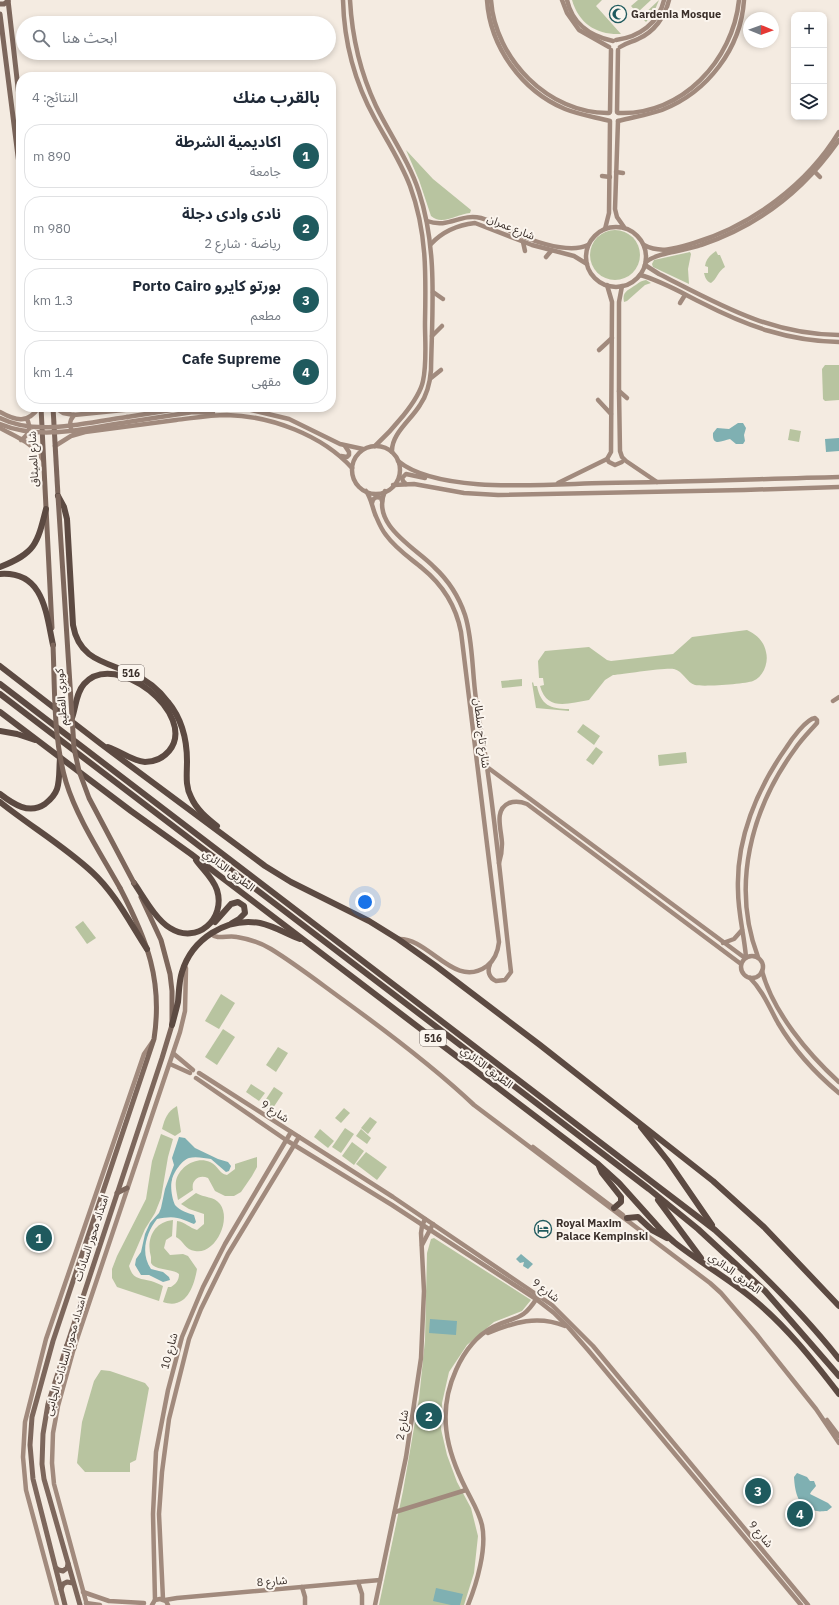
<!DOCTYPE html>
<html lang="ar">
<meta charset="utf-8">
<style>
body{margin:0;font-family:"IBM Plex Sans","Noto Sans Arabic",sans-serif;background:#f6f6f7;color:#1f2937;direction:rtl}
.controls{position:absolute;right:12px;top:12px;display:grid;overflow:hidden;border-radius:8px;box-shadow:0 2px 6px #0003}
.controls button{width:36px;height:36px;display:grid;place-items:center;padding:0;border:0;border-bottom:1px solid #e0e1e3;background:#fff;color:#1f2937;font:20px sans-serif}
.compass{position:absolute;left:743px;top:12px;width:36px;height:36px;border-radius:50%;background:#fff;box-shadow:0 2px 6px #0003;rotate:91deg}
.you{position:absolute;left:365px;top:902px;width:14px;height:14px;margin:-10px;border:3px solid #fff;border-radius:50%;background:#1a73e8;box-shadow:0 0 0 6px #1a73e833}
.badge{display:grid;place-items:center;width:26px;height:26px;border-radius:50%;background:#1f5a5e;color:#fff;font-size:13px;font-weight:700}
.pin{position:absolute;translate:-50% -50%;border:2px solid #fff;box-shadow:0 1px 4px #0006}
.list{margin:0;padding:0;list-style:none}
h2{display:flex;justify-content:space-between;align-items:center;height:52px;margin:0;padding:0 16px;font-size:17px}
h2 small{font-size:13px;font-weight:400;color:#747a83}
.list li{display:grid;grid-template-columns:26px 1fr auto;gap:12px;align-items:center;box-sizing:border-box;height:64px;margin:0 8px 8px;padding:0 8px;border:1px solid #e0e1e3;border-radius:16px}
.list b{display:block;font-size:15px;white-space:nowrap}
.list p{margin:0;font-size:13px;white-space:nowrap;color:#747a83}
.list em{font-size:13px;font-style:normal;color:#747a83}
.icon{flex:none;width:22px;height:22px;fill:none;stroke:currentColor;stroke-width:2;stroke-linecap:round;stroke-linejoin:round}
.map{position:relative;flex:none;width:839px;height:1605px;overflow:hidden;direction:ltr}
.search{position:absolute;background:#fff;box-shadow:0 2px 6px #0003;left:16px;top:16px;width:320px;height:44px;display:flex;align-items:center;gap:10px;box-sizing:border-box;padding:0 14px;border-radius:22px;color:#747a83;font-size:15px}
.panel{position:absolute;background:#fff;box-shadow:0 2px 6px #0003;left:16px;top:72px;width:320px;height:340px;border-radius:16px;direction:rtl}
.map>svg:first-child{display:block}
.green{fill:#b8c4a0}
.water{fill:#7fb0b2}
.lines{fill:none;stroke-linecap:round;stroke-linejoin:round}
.secondary{stroke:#a18a7d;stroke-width:4.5}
.primary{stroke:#7d675c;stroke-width:5}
.highway{stroke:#5c4a42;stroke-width:6}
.secondary-bridge{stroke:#a18a7d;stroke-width:4.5}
.primary-bridge{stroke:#7d675c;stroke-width:5}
.labels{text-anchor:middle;stroke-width:4;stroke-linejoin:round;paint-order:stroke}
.shield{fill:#fbf5ee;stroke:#756b66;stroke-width:1}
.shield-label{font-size:10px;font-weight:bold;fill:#3b302b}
.poi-label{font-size:11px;font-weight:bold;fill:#3b302b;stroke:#fbf5ee;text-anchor:start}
.street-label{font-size:11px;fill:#3b302b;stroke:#fbf5ee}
</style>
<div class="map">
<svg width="839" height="1605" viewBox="0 0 839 1605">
<rect width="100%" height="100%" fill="#f4ebe1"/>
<g class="green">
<path d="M572 0H602L596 6 621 34C597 35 579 24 572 0Z"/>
<polygon points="638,0 651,0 637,13 631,6"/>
<polygon points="659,0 654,12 646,22 641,17"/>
<path d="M406 150 433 179 471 210 470 213C457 214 442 226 431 216L419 180Z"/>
<circle cx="615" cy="255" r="25"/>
<path d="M716 251 718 255H720L725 267C718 271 717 279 711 283 706 281 705 277 704 273H708V267L705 266C706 259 710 255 716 251Z"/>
<polygon points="690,252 691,254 688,269 689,284 653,267 652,264 654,260"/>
<path d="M646 280 651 283 645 285 627 301 624 302C622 292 627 291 634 286 639 283 640 281 646 280Z"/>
<polygon points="825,365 839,365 839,400 825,401 823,399 822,369"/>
<polygon points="790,429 801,431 799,442 788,440"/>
<path d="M747 630C757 635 764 641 766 652 769 663 763 677 753 681 746 684 703 687 695 685 687 683 683 671 674 669 668 667 623 674 613 675L605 680 589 700C569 703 547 712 540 686L544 685 543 678H539L538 661 545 651 589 647 607 660 611 661 673 654 692 637Z"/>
<polygon points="522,679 522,686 502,688 501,681"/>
<path d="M533 682 534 686H537C541 705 550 709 569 709V711L536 708 532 683Z"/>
<polygon points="583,724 600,736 594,745 577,732"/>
<polygon points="596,747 603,752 593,765 586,760"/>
<polygon points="686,752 687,763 659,766 658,755"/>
<polygon points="83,921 96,938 87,944 75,927"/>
<polygon points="221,994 235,1003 219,1029 205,1021"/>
<polygon points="223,1029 235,1037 217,1065 205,1057"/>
<polygon points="278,1047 288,1053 276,1072 266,1065"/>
<polygon points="251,1084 265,1093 259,1101 246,1092"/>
<polygon points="274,1087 283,1093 271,1111 262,1105"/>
<path d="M177 1106 181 1132 175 1136 162 1129C165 1118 167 1112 177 1106Z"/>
<polygon points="344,1108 350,1113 341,1123 335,1118"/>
<polygon points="370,1117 377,1122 368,1134 361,1128"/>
<polygon points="345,1128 354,1134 341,1153 332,1147"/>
<polygon points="320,1129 334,1141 328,1148 314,1137"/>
<polygon points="361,1129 371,1138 367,1144 356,1136"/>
<path d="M161 1134 173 1139 168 1157 161 1198 155 1213 145 1229 129 1266C133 1280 140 1278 151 1281 155 1282 159 1284 163 1286L159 1301 117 1287 112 1278V1269L117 1256 146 1199 152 1161Z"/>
<polygon points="352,1142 364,1151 354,1165 342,1156"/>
<polygon points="366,1152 387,1167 377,1180 356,1164"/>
<path d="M257 1157V1167L252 1176 241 1192 234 1196H225L215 1191 208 1178C198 1174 191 1181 193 1190L178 1200C177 1194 175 1187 176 1181 179 1167 196 1156 210 1162 218 1165 219 1174 227 1175L235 1169V1164Z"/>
<path d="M196 1193C204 1198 214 1196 220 1204 232 1220 215 1255 195 1251 185 1250 184 1241 176 1237L177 1221C185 1222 190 1228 197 1230L204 1224V1214L189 1209 181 1204Z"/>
<path d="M173 1220 172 1236 166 1240 164 1248 170 1255 183 1254 188 1256 197 1269C194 1287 186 1310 163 1302L168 1287H171C176 1284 179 1280 179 1274 172 1268 155 1271 151 1263 151 1261 151 1259 151 1257 146 1240 153 1222 173 1220Z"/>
<polygon points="434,1238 531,1300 522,1311 494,1322 467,1345 449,1372 442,1403 441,1429 447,1455 457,1482 471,1508 478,1536 474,1573 464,1605 379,1605 403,1491 419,1399 425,1340 427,1253 431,1239"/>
<polygon points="101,1370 110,1371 145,1383 149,1388 136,1460 130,1463 130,1472 85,1472 77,1463 82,1422 94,1381"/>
</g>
<g class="water">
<path d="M738 423H743L746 428 744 435 745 441 743 444H736L730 439C723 440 712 448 713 433L717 428 729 429Z"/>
<polygon points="839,438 839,451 826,452 825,439"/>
<path d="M179 1137 185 1138 195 1148 218 1159 228 1162 231 1166 229 1171 226 1172 211 1159C205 1158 195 1156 189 1158 182 1160 173 1173 172 1180 170 1186 172 1199 175 1205 180 1211 188 1213 194 1215L196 1222 194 1224C190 1223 188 1221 184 1220 175 1216 167 1217 157 1219 146 1233 140 1253 151 1269L163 1272 169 1277 170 1280 163 1282 149 1275H141L135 1265 136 1259 141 1252 145 1234 150 1223 159 1213 161 1208 165 1189 174 1165 172 1158Z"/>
<polygon points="521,1254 533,1264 528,1269 523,1266 524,1262 520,1263 516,1259"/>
<polygon points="430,1319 457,1321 456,1335 429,1333"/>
<path d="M797 1473 807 1477 810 1481H814L816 1486 811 1492 810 1494 828 1503 832 1507 827 1511C823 1511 820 1512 817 1511 798 1509 795 1493 794 1477Z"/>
<polygon points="436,1588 463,1594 460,1605 451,1605 433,1601"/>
</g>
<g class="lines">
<g class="secondary">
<path d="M343 0C344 41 355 83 375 119 387 141 401 162 410 186 427 232 426 275 425 323 425 342 427 363 423 381 419 401 390 432 375 446"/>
<path d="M350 0C352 37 360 72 376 106 390 135 409 161 419 192 438 250 432 311 431 370 430 383 427 395 420 405 411 420 391 434 392 452"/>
<path d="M487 0C490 47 522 91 565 109 580 115 595 117 610 121L609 213 605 229"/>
<path d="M491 0C495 59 549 114 609 113"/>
<polyline points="562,0 567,13 579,30 609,47"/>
<path d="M567 0C572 23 590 36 613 41"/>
<path d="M616 40C639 37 659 23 664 0"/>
<path d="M620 47C626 43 632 42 638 39 654 32 665 17 669 0"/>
<polyline points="610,112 611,50"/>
<polyline points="617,112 618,50"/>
<path d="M618 113C682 116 733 60 739 0"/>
<path d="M618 121C633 117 648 115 662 110 708 92 741 48 744 0"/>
<polyline points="618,121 615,209 617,217 624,227"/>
<polyline points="814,171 820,177"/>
<polyline points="616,172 623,173"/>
<polyline points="602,176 610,177"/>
<path d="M427 221C449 229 460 213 481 218 492 221 504 228 514 233 533 241 569 254 588 245"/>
<circle cx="616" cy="257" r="30"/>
<polyline points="523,242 525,251"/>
<path d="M431 244C442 232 458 225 475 223L532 245 574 256 587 264"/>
<path d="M644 245C661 254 677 248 694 243 752 225 807 185 839 132"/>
<polyline points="546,257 551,251"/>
<path d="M646 262C658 252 686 251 701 245 758 226 805 189 839 140"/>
<path d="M645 265 659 274C718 304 771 335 839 335"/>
<path d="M640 275C662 281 682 293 702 303 747 326 788 341 839 342"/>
<polyline points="622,286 619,302 619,391 620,451 622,457 626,461 657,482"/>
<polyline points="433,292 443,299"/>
<polyline points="680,303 685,295"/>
<polyline points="432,336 442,326"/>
<polyline points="599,350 612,338"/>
<polyline points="431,378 441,370"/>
<polyline points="619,391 627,398"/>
<polyline points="598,400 611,414"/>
<polyline points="54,407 63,413 74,415 153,407"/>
<polyline points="239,407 289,419 340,444 363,449"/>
<path d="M0 412C16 421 28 424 39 407"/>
<path d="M74 415C69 421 69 428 74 433"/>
<polyline points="127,417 184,408 203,407"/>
<polyline points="128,422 193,412 213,413"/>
<path d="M0 428C16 437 34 443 43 460"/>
<path d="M21 440C29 435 31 427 27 419"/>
<path d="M55 446 71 436 85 432C115 428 145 424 176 420 193 418 210 415 227 415 271 416 322 435 352 468"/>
<circle cx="376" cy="470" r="24"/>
<polyline points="341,456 347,457 349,455 349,452 345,446"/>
<polyline points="607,459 609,462 615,465 622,462"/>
<path d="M398 461C439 495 550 484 603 483 681 482 760 479 839 477"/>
<polyline points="558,483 607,459 611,452 612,302 607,285"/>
<polyline points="406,484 403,481 402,478 406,474 425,478"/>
<polyline points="393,485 414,484 464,493 498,495 744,490 839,487"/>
<path d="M366 491C371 498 372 506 375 514 378 521 381 529 386 535 396 549 410 558 422 568 443 585 456 606 461 632L499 942C498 951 495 960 487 966 454 990 429 937 398 939"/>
<path d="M385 491C370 525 416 548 434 567 448 580 459 597 465 615 473 640 472 672 476 699 479 722 484 744 487 767 497 835 503 904 511 972L505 980 496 981C489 978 487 971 490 964"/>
<path d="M372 503C373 498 376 496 381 498L382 501"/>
<polyline points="833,701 839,697"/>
<polyline points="487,767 745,958"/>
<path d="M499 863C501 857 502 850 502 844 502 831 493 810 509 803 515 801 522 802 527 804L741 964"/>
<path d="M211 934C217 940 228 935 237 937 249 939 261 943 271 949 297 965 321 984 346 1002 390 1034 434 1067 474 1105L710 1283 721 1293 757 1335 816 1409 839 1443"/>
<polyline points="723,943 734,939 742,930"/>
<circle cx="752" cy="967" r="11"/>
<path d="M746 957C744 934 738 913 738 890 736 839 757 789 786 748 791 740 806 719 815 718L817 720V723C809 732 801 740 795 749 751 809 731 886 758 957"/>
<path d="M762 971C773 1012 808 1054 839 1082"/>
<path d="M750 978C763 991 769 1007 778 1023 794 1050 815 1073 839 1093"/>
<polyline points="174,1054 193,1070"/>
<polyline points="170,1064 190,1073"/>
<polyline points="199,1073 393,1197 552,1305 593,1346 808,1605"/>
<polyline points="196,1078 286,1140 392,1205 536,1299 554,1313 568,1327 588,1350 801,1605"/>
<polyline points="533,1147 623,1215"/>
<polyline points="422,1245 433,1224"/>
<path d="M488 1333C514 1322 538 1315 565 1326"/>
<polyline points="827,1420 839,1436"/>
<polyline points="395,1512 466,1490"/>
<polyline points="358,1582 362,1594 362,1605"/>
<polyline points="302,1587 305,1597 305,1605"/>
<polyline points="83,1592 109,1601 144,1603"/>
<polyline points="163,1599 159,1514 162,1472 169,1419 189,1339 201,1309 228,1254 299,1137"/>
<polyline points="155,1600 153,1514 156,1452 168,1390 182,1337 203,1287 225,1244 291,1132"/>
<polyline points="165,1600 177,1598 380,1580"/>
<polyline points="86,1603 100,1605"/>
<polyline points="57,1605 26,1490 23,1457 25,1422 46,1339 144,1054 153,1041"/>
<polyline points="87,1605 54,1484 52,1463 53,1433 58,1406 74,1348 180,1032 185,1011 186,968"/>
<polyline points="152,1605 155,1600 160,1599 166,1601 168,1605"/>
<polyline points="375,1605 406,1457 421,1358 424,1291 421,1233 422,1226 425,1219"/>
<path d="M468 1605C477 1583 487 1548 482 1525 479 1512 472 1501 466 1489 446 1450 437 1412 456 1370 464 1352 476 1336 493 1327 516 1315 521 1323 537 1298"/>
</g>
<g class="primary">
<polyline points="8,0 21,114"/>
<polyline points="0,4 4,4 8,1"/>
<polyline points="0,14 21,180"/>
<polyline points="41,407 52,628"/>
<polyline points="53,407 58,496"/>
<polyline points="117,1193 127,1188"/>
<polyline points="67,1345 74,1348"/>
<polyline points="56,1568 59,1570 63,1571 67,1568 68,1564"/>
<polyline points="61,1589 63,1584 67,1582 73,1583"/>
<path d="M65 1605 33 1479 30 1445 32 1417 53 1341 154 1039C163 980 147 940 120 888"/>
<polyline points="80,1605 44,1479 42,1464 43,1434 48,1404 67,1345 162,1058 172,1025 172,991 170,974 161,940 141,897"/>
</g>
<g class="highway">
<path d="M58 496 64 507 67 519 73 625C79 660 106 662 133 674 147 680 159 690 168 702 182 719 187 739 187 761 187 774 185 786 191 797 196 809 207 818 217 826"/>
<path d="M0 567C35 553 37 545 46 509"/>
<path d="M0 574C44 571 46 613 53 645"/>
<polyline points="0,666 101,744 265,866 291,882 369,921 398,939 436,966 540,1045 713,1181 764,1227 839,1306"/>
<path d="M0 684 715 1230C759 1270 802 1312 839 1359"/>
<polyline points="0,694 649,1189 698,1229 765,1291 839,1376"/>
<path d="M0 712 131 811 191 854 598 1164 619 1183 663 1232 674 1242C699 1262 728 1278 753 1299 786 1326 813 1360 839 1394"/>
<path d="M72 718C76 707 76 693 84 684 115 648 199 715 169 751 163 758 154 762 145 762 132 761 120 751 108 747"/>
<polyline points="0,731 17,734 35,740"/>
<path d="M0 794C13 804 29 815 45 804 50 800 55 795 57 789 60 780 59 768 60 758"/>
<path d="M0 802C30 826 64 846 92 872 115 893 130 923 147 949"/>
<path d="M134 883C143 896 156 920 170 928 197 945 226 919 217 890 213 878 203 870 196 860"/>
<polyline points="215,922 231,904 238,902 244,906 245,913 239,919 232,923"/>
<path d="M172 1025C174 1018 176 1010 178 1002 179 992 179 981 182 972 192 939 226 917 260 923 274 926 287 934 300 939"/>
<polyline points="641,1127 668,1161 712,1225"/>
<polyline points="599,1166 602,1173 621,1197 621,1202 614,1208"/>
<polyline points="658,1200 701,1258"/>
<polyline points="627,1218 638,1217 652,1230 667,1238"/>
</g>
<g class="secondary-bridge">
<path d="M0 418C37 437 87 422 127 417"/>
<path d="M0 424C41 441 86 428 128 422"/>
</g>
<g class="primary-bridge">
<polyline points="58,496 74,748 79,771 89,798 134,883"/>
<path d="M53 645C55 690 53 738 66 782 77 818 101 854 120 888"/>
</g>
</g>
<defs>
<g id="mosque-ring" transform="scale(0.9)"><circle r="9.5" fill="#fbf5ee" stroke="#1f5a5e" stroke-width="1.5"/><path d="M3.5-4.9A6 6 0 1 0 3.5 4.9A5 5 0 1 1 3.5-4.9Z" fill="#1f5a5e"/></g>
<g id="hotel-ring" transform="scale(0.9)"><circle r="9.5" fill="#fbf5ee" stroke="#1f5a5e" stroke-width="1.5"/><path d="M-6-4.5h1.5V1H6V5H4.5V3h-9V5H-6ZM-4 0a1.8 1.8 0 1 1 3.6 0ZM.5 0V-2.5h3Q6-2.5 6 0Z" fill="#1f5a5e"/></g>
</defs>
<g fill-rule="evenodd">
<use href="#mosque-ring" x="618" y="14"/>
<use href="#hotel-ring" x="543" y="1229"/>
</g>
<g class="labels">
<g class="shield">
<rect x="118" y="665" width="26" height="16" rx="3"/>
<rect x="420" y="1030" width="26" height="16" rx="3"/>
</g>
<g class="shield-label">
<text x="131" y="677">516</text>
<text x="433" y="1042">516</text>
</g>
<g class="poi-label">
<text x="631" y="18">Gardenia Mosque</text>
<text x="556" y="1227">Royal Maxim<tspan x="556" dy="13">Palace Kempinski</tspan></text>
</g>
<g class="street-label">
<text transform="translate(511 227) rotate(22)" y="4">شارع عمران</text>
<text transform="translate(33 459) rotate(-93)" y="4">شارع الميثاق</text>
<text transform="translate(61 697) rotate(-94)" y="4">كوبري الفطيم</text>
<text transform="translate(482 733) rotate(83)" y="4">شارع تاج سلطان</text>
<text transform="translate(229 870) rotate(37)" y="4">الطريق الدائري</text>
<text transform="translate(487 1067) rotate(37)" y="4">الطريق الدائري</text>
<text transform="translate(275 1111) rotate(33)" y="4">شارع 9</text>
<text transform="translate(91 1238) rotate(-72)" y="4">امتداد محور السادات</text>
<text transform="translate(735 1273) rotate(36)" y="4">الطريق الدائري</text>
<text transform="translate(546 1290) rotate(37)" y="4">شارع 9</text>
<text transform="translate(169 1351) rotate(-75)" y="4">شارع 10</text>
<text transform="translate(65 1356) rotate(-74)" y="4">امتداد محور السادات الجانبى</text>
<text transform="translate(402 1425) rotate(-81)" y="4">شارع 2</text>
<text transform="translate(761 1534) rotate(50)" y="4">شارع 9</text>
<text transform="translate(272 1581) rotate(-5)" y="4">شارع 8</text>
</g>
</g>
</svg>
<div class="controls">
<button>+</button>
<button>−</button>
<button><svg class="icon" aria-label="layers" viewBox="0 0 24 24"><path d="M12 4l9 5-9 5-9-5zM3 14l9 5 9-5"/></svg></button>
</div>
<svg class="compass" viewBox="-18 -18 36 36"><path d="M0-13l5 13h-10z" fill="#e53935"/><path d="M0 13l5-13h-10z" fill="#747a83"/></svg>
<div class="you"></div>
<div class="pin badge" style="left:39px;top:1238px">1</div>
<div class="pin badge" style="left:429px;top:1416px">2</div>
<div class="pin badge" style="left:758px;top:1491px">3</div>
<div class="pin badge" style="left:800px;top:1514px">4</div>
<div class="search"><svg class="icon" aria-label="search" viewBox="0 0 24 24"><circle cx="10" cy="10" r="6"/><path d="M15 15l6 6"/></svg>ابحث هنا</div>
<section class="panel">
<h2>بالقرب منك<small>النتائج: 4</small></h2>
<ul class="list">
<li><span class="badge">1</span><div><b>اكاديمية الشرطة</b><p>جامعة</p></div><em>890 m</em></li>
<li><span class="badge">2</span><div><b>نادى وادى دجلة</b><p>رياضة · شارع 2</p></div><em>980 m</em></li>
<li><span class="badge">3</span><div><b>بورتو كايرو Porto Cairo</b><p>مطعم</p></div><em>1.3 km</em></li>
<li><span class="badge">4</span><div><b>Cafe Supreme</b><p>مقهى</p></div><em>1.4 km</em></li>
</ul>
</section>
</div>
